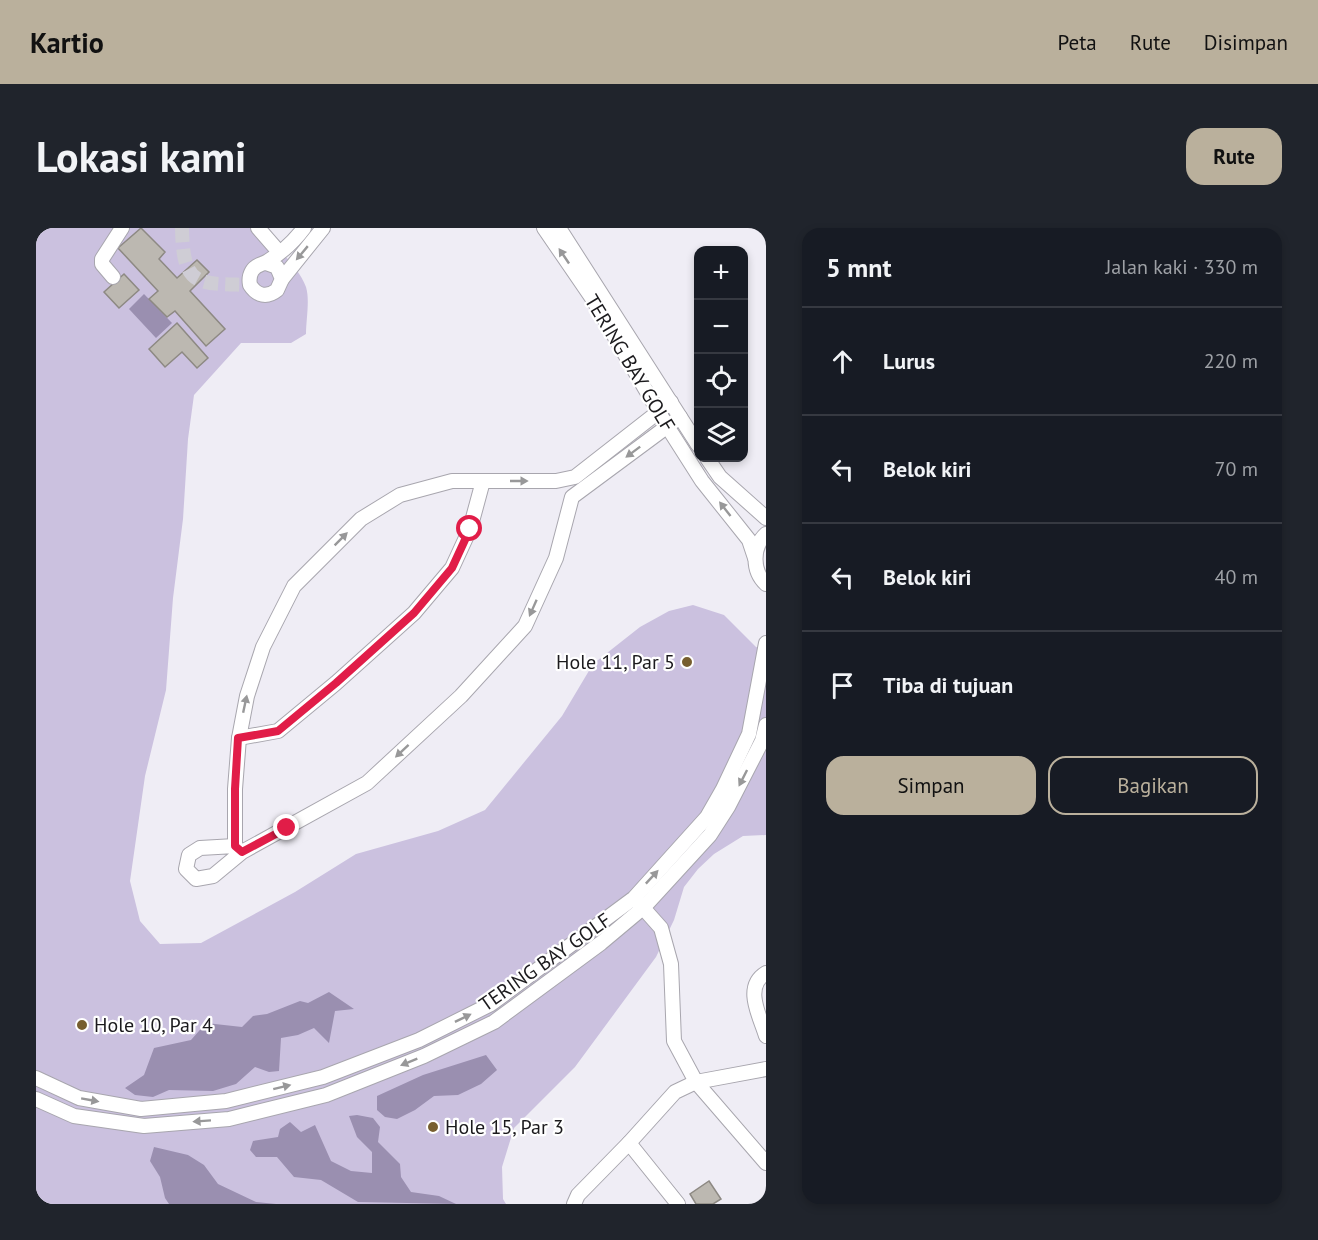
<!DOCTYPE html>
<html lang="id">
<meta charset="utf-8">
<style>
body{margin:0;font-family:"PT Sans",sans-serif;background:#20242c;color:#f1f3f6}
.controls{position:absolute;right:18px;top:18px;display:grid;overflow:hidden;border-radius:12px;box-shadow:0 3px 9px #0003}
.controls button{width:54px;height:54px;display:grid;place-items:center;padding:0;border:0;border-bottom:2px solid #363941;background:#171b24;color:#f1f3f6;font:30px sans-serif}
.stop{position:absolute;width:18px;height:18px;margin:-14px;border:4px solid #e11d48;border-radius:50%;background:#fff}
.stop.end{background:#e11d48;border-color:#fff;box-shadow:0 2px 6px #0008}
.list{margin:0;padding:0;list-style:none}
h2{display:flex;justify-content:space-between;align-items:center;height:78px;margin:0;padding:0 24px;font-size:26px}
h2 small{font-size:20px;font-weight:400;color:#9ea1a6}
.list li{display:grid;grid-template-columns:39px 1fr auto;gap:18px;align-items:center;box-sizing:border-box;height:108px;padding:0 24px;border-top:2px solid #363941}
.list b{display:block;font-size:22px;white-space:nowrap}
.list em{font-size:20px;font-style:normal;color:#9ea1a6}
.actions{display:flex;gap:12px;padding:18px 24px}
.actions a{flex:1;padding:14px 0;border:2px solid #bab09c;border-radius:18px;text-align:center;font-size:21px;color:#bab09c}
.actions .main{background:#bab09c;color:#111}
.icon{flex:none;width:33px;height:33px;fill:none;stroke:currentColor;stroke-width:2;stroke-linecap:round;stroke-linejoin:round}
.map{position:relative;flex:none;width:730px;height:976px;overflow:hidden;border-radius:18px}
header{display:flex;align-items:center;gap:36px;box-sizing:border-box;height:84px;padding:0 30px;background:#bab09c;color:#111}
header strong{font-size:28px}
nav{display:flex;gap:33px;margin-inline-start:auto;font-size:21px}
.intro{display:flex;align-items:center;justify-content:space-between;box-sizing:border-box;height:144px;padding:0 36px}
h1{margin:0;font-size:42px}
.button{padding:15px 27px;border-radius:18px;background:#bab09c;color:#111;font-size:21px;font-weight:700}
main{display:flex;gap:36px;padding:0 36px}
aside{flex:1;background:#171b24;border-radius:18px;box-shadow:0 3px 9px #0003}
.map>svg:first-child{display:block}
.green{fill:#cbc1df}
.water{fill:#9a8fb0}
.building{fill:#bcb8b1;stroke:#8d8983;stroke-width:1.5}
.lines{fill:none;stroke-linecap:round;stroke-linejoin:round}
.minor-tunnel{stroke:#cfcdd5;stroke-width:14;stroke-dasharray:14 7;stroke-linecap:butt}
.minor-casing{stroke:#a8a6ae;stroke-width:16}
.minor{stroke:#fff;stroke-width:14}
.oneway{fill:#989899}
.route{stroke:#e11d48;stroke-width:8}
.poi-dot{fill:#775e2f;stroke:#fff;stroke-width:2}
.labels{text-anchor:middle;stroke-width:4.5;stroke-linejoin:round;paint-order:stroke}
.street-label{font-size:20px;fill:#1b1a1d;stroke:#fff}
.poi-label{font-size:20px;fill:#1b1a1d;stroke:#fff;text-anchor:start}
</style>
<header>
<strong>Kartio</strong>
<nav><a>Peta</a><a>Rute</a><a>Disimpan</a></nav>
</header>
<div class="intro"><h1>Lokasi kami</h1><a class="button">Rute</a></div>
<main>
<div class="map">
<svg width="730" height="976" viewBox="0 0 730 976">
<rect width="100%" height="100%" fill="#efedf5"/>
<path class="green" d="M0 0H233C239 23 262 37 270 59 274 72 270 92 270 106L255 115H205L158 167 152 211 147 291 137 370 130 462 109 548 94 653 104 693 124 716 165 715 259 664 320 626 402 603 449 582 526 488 557 436 604 399 633 383 657 377 688 387 720 419 730 422V607L707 608 678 626 662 641 648 659 638 692 620 729 539 839 478 900 466 939 467 971 470 976H0Z"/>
<g class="water">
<polygon points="108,66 136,95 120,110 93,81"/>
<polygon points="293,764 318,781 299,783 293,815 278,800 262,807 245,810 243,843 233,844 219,839 200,856 177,863 133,862 117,869 99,867 89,860 108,847 118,820 155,812 170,795 206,799 217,788 231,786 264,773 272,775"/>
<polygon points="450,827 461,842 445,856 422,867 398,868 379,882 361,891 349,889 341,882 341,868 387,847"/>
<polygon points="321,887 337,890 344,899 342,914 364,936 365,949 375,964 403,968 420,976 322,974 285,952 258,949 241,929 220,929 214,922 217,913 242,909 244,901 254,894 265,904 279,897 295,933 315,943 336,945 336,924 321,909 313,888"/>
<polygon points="118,919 152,927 168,937 182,956 220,974 240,976 133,976 129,970 124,949 114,933"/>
</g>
<g class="building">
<polygon points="105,0 129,24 123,31 141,50 161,32 173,44 154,63 189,101 170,118 139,83 131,89 113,71 122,63 82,20"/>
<polygon points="88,46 103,62 83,80 68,64"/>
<polygon points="141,95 172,130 161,140 146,124 129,139 113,121"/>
<polygon points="673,953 685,971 677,976 660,976 654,966"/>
</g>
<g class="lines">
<path class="minor-tunnel" d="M146 0C147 61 162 55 214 57"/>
<g class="minor-casing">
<g id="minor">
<polyline points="222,0 243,24"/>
<polyline points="508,0 556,70 631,198 666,253 713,312 719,330"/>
<polyline points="523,0 662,217"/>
<path d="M230 35 241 39 246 51 241 62C231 70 221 68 214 57 213 52 213 48 216 43 220 36 226 37 232 33 245 25 259 12 268 0"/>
<polyline points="77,49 66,36 66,31 86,0"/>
<polyline points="246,51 287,0"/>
<polyline points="671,230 684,249 730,290"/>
<path d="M730 306C716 319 716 343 730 356"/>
<polyline points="203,510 242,503 300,455 378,385 416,340 434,301 447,253"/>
<polyline points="199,618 164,620 153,627 150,641 160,651 177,648 206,624 331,555 425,468 489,398 520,330 536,269 644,189"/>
<polyline points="204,623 199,618 199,561 203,510 211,468 227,419 258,358 325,291 364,267 416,253 520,253 539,249 635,174"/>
<polyline points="601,673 625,700 635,736 638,813 660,854 730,935"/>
<path d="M730 745C707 759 724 788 730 808"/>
<polyline points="0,850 43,870 105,881 190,873 287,849 383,812 455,776 598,670 671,589 687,561 713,506 730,415"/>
<polyline points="0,871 38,888 108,898 193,891 290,867 388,828 458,794 565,715 608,679 674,607 692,579 726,513 730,497"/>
<polyline points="593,915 642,976"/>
<polyline points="538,976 542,967 593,915 639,864 660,854 730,841"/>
</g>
</g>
<use href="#minor" class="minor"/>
</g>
<defs><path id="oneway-solid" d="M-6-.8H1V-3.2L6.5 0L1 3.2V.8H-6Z" transform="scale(1.5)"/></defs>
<g class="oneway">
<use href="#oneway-solid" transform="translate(266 25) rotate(130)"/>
<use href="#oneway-solid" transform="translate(528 28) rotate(-124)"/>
<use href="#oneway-solid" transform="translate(597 224) rotate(143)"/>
<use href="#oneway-solid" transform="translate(483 253)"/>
<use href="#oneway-solid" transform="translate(689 281) rotate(-128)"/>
<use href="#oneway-solid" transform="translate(305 311) rotate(-45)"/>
<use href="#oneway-solid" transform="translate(497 380) rotate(114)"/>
<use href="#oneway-solid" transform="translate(209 476) rotate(-78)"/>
<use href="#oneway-solid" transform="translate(366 523) rotate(137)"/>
<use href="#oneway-solid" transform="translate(707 550) rotate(117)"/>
<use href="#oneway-solid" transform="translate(616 649) rotate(-47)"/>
<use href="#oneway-solid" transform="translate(427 790) rotate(-26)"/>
<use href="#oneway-solid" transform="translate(373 834) rotate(158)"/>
<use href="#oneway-solid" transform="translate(246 859) rotate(-14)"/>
<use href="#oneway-solid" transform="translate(54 872) rotate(10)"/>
<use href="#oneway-solid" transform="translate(166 893) rotate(176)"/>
</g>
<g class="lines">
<polyline class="route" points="251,600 206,624 199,618 199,561 202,510 242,503 300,455 378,385 416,340 434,301"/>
</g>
<g class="poi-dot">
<circle cx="651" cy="434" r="6"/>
<circle cx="46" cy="797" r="6"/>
<circle cx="397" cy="899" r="6"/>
</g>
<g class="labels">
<g class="street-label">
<text transform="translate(594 135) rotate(59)" y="7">TERING BAY GOLF</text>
<text transform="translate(509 734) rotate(-35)" y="7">TERING BAY GOLF</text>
</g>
<g class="poi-label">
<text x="639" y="441" text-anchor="end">Hole 11, Par 5</text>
<text x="58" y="804">Hole 10, Par 4</text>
<text x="409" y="906">Hole 15, Par 3</text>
</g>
</g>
</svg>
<div class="controls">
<button>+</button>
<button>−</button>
<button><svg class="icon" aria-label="locate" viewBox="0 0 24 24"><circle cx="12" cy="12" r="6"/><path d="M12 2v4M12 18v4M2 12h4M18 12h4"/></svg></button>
<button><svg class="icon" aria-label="layers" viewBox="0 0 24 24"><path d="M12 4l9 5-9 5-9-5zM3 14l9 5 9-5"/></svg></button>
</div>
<div class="stop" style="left:434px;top:301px"></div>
<div class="stop end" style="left:251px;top:600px"></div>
</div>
<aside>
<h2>5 mnt<small>Jalan kaki · 330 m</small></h2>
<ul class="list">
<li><svg class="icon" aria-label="ahead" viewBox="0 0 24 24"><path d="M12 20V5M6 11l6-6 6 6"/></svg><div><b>Lurus</b></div><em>220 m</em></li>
<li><svg class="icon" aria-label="left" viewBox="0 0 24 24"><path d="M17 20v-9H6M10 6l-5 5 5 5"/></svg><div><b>Belok kiri</b></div><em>70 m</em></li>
<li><svg class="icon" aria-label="left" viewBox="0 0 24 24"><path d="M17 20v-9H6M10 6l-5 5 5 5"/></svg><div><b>Belok kiri</b></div><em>40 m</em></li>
<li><svg class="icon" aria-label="arrive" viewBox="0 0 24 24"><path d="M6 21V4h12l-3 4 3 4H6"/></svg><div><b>Tiba di tujuan</b></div></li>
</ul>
<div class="actions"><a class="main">Simpan</a><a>Bagikan</a></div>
</aside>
</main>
